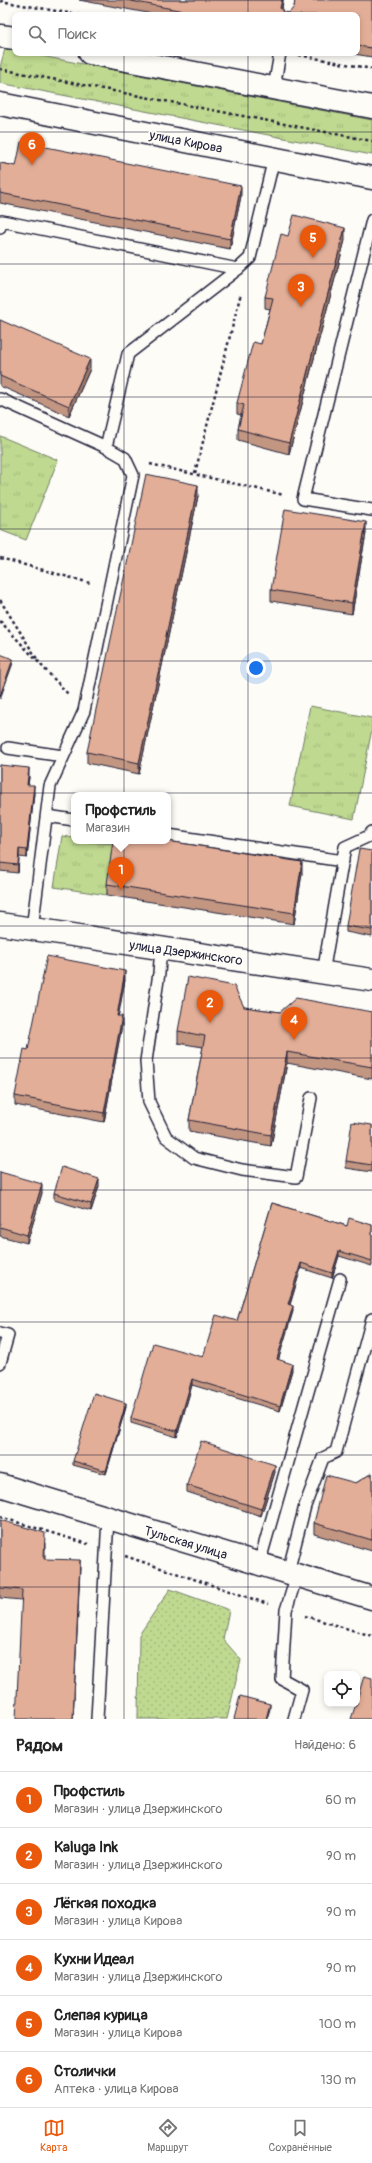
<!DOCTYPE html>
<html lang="ru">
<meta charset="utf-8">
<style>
body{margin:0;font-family:Pangolin,sans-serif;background:#f6f6f6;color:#222}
.controls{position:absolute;right:12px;bottom:12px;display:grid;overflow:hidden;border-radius:8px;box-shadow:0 2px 6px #0003}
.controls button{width:36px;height:36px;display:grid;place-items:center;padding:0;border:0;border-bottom:1px solid #e0e0e0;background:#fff;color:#222;font:20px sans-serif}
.you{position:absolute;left:256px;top:668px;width:14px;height:14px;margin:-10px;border:3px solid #fff;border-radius:50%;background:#1a73e8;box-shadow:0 0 0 6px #1a73e833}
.badge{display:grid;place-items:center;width:26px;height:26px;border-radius:50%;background:#ea580c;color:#fff;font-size:13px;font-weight:700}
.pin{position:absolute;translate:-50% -33px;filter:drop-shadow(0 1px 2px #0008)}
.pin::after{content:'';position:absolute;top:21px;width:14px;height:12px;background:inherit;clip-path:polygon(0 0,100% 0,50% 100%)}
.popup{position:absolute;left:71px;top:792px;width:100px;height:52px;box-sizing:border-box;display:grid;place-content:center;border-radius:8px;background:#fff;filter:drop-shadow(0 1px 3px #0005);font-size:13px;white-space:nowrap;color:#767676}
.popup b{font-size:15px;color:#222}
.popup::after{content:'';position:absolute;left:50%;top:100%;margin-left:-8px;border:8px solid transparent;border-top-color:#fff}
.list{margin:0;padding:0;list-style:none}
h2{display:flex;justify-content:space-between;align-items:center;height:52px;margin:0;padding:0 16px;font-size:17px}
h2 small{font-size:13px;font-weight:400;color:#767676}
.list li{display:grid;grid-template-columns:26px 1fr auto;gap:12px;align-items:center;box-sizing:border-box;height:56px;padding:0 16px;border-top:1px solid #e0e0e0}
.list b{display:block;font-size:15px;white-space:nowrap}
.list p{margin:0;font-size:13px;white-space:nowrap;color:#767676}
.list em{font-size:13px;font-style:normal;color:#767676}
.icon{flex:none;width:22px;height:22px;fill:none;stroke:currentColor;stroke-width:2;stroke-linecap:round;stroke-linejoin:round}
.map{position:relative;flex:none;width:372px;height:1719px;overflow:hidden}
.search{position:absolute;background:#fff;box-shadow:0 2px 6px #0003;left:12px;right:12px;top:12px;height:44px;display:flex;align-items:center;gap:10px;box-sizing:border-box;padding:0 14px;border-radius:8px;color:#767676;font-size:15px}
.sheet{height:388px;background:#fff}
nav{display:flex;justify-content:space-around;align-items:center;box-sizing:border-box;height:56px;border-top:1px solid #e0e0e0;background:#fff;font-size:11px;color:#767676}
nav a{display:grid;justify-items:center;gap:2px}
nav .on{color:#ea580c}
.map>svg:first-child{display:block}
.grass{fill:url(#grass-dots);stroke:#707e66}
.park{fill:url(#park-tufts);stroke:#707e66}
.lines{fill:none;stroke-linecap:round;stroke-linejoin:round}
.lane-casing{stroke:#22223b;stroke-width:14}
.street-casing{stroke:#22223b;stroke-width:25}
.secondary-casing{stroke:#22223b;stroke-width:25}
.primary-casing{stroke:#22223b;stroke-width:25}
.path{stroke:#22223b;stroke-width:2.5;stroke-dasharray:3 3;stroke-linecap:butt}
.lane{stroke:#fdfcf7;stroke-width:11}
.street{stroke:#fdfcf7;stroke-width:22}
.secondary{stroke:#fdfcf7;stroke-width:22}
.primary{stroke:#fdfcf7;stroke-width:22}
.wall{fill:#c39682;stroke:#22223b}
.shaded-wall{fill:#9f7a6a;stroke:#22223b}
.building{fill:#e3ae97;stroke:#22223b}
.grid{fill:none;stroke:#22223b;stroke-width:1;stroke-opacity:0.55}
.labels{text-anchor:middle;stroke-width:3.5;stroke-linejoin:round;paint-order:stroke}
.street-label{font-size:13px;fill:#22223b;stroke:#fdfcf7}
</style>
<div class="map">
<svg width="372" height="1719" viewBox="0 0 372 1719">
<defs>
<pattern id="grass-dots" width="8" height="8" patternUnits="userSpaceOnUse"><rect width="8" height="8" fill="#bfd990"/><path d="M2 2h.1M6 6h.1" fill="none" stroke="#a4ba7d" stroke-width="1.8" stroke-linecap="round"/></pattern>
<pattern id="park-tufts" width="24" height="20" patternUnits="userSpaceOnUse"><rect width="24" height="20" fill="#bfd990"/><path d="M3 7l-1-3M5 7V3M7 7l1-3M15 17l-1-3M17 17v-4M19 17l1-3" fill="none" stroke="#a4ba7d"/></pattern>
</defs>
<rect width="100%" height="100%" fill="#fdfcf7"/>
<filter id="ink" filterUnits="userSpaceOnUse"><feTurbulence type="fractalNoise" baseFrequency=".025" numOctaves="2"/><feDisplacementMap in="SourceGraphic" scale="8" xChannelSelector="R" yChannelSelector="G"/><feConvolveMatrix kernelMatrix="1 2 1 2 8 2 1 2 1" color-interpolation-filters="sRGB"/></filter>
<g filter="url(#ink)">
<polygon class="grass" points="170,1589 229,1610 223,1639 241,1660 227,1719 138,1719 139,1635"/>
<g class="park">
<polygon points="5,49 15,51 15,53 26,53 372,120 372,155 0,83 0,67"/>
<polygon points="0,436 58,460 26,540 0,530"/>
<polygon points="310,706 372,718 372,729 354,819 290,806"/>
<polygon points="62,836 74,838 74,841 115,844 107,895 54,887"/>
</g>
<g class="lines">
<g class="lane-casing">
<g id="lane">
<polyline points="287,15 289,0"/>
<polyline points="274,88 280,53"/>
<polyline points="372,220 303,499 372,510"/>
<polyline points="0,227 2,221 238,269"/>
<polyline points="0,399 106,447 128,354 238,269 250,258 274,158"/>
<polyline points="8,748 63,756"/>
<polyline points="47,816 74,820"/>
<polyline points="168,835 343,861"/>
<polyline points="32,929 50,786 84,711 133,475 125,458 106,447"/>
<polyline points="161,948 159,973 146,1061 149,1102 166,1137 194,1158 242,1170 296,1177 311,1098"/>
<polyline points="323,973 345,847 369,836 372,832"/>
<polyline points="0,1333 8,1335 0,1363"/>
<polyline points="259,1564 340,1279"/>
<polyline points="288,1572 305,1506 323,1458 336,1452 372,1319"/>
<polyline points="97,1719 108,1518"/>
<polyline points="294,1719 302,1690 282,1679 286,1610 297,1575"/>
</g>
</g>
<g class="street-casing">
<polyline id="street" points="0,924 372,980"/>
</g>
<g class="secondary-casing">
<polyline id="secondary" points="0,1485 372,1598"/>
</g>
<g class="primary-casing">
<g id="primary">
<polyline points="0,36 15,38"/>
<polyline points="90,53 372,107"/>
<polyline points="0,104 372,178"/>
</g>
</g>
<g class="path">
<polyline points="0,1 79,15"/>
<polyline points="299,55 372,69"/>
<polyline points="0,69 372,141"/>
<polyline points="150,464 284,495"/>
<polyline points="195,473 241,293"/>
<polyline points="0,558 90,583"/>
<polyline points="0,600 39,662"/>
<polyline points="0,621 68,694"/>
<polyline points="0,1517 88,1544"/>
<polyline points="125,1556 268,1604"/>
<polyline points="305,1616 372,1636"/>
</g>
<use href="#lane" class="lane"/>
<use href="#street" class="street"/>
<use href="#secondary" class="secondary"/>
<use href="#primary" class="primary"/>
</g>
<g class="wall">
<polygon points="79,0 283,0 282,10 283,12 289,13 372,0 372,57 348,53 357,53 357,15 158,15"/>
<polygon points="0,163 16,166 241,196 230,249 0,203"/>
<polygon points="288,236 345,240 289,454 238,440 238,429 241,415 237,414 237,403 261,344 270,309 265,308 265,297"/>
<polygon points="0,320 90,369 69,416 0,386"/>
<polygon points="198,496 139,774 87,763 87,752"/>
<polygon points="366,533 352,614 271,601 271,590"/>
<polygon points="0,765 29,777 28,785 34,793 27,858 19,857 18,873 0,871"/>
<polygon points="372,851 372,937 346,932 346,926"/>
<polygon points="302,873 294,924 107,895 107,884"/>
<polygon points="125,980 118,1016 122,1025 104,1122 15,1105 15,1096 28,1050"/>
<polygon points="244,1007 280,1012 372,1012 372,1079 287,1063 271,1146 189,1131 189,1120 203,1047 178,1043 178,1031"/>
<polygon points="372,1125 372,1172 346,1168 346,1161"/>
<polygon points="0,1172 42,1193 27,1243 0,1236"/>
<polygon points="99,1186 91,1211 54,1200 54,1193"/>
<polygon points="272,1203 347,1226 372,1225 372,1266 339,1256 332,1278 301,1268 290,1305 293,1311 278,1360 292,1370 280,1411 192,1385 177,1437 131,1423 131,1418 203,1357 237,1321"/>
<polygon points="126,1407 106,1474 73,1465 73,1461"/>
<polygon points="275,1472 261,1516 187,1492 187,1485"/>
<polygon points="372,1473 372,1551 314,1534 314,1523 356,1483"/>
<polygon points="0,1520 45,1543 45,1559 80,1570 21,1600 0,1598"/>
</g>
<g class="shaded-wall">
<polygon points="282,0 283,0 281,15 280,8"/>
<polygon points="241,186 241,196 230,249 230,239"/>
<polygon points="345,228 345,240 289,454 289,443"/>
<polygon points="90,359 90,369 69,416 69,406"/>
<polygon points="198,485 198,496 139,774 139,763"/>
<polygon points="366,522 366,533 352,614 352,603"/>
<polygon points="13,659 13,663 0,699 0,696"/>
<polygon points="29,768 29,777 27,793 27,785"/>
<polygon points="34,785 34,793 27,858 27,850"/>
<polygon points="19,849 19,857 18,873 18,865"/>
<polygon points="302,862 302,873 294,924 294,913"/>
<polygon points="125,971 125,980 117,1024 117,1016"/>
<polygon points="122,1016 122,1025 104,1122 104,1113"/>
<polygon points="287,1052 287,1063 271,1146 271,1135"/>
<polygon points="99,1179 99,1186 91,1211 91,1204"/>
<polygon points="42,1184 42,1193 27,1243 27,1235"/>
<polygon points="339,1251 339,1256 332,1278 332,1273"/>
<polygon points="301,1263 301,1268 288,1310 288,1304"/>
<polygon points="293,1306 293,1311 277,1365 277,1359"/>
<polygon points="292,1364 292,1370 280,1411 280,1406"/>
<polygon points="192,1379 192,1385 177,1437 177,1431"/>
<polygon points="126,1403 126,1407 106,1474 106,1471"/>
<polygon points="275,1465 275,1472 261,1516 261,1509"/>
<polygon points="80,1560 80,1570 73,1719"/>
<polygon points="270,1704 270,1709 267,1719 266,1719"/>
</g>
<g class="building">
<polygon points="126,0 282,0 280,8 283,12 289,13 294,7 295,0 372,0 372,48 357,46 357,15 204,15"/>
<polygon points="21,142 241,186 230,239 0,193 0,163 16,166"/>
<polygon points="294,215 345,228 289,443 238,429 244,405 237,403 253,342 261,344 273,298 265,297 281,234 288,236"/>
<polygon points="0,320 90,359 69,406 0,376"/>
<polygon points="146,474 198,485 139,763 87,752"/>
<polygon points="285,509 366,522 352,603 271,590"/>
<polygon points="0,654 13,659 0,696"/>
<polygon points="0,765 29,768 27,785 34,785 27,850 19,849 18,865 0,863"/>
<polygon points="113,841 167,841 302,862 294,913 107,884"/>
<polygon points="359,849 372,851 372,930 346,926"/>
<polygon points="47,956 125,971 117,1016 122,1016 104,1113 15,1096 24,1049 28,1050"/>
<polygon points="188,977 234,986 244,1007 280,1012 296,998 372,1012 372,1067 287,1052 271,1135 189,1120 205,1036 178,1031"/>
<polygon points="352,1122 372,1125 372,1165 346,1161"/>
<polygon points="62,1167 99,1179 91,1204 54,1193"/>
<polygon points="0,1172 42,1184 27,1235 0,1227"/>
<polygon points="272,1203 347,1226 349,1218 372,1225 372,1261 339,1251 332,1273 301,1263 288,1304 293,1306 277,1359 292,1364 280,1406 192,1379 177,1431 131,1418 153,1343 203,1357 216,1315 237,1321"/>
<polygon points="94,1393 126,1403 106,1471 73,1461"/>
<polygon points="201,1441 275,1465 261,1509 187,1485"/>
<polygon points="372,1473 372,1540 314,1523 326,1475 356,1483"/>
<polygon points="0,1520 45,1533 44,1559 80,1560 73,1719 16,1719 22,1590 0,1588"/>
<polygon points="364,1676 372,1678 372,1719 351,1719 356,1704 357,1704 357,1700"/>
<polygon points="240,1696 270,1704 266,1719 234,1719"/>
</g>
</g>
<path class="grid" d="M124 0V15M248 0V15M124 53V1719M248 53V1719M0 132H372M0 264H372M0 397H372M0 529H372M0 661H372M0 793H372M0 926H372M0 1058H372M0 1190H372M0 1322H372M0 1455H372M0 1587H372"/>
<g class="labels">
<g class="street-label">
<text transform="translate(186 141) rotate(11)" y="5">улица Кирова</text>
<text transform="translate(186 952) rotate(8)" y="5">улица Дзержинского</text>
<text transform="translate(186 1542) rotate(17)" y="5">Тульская улица</text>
</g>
</g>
</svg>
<div class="controls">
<button><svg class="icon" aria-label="locate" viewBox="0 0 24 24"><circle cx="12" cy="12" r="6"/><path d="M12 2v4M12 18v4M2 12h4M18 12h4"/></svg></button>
</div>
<div class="you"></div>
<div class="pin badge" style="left:121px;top:890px">1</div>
<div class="popup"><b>Профстиль</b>Магазин</div>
<div class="pin badge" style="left:210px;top:1023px">2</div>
<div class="pin badge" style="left:301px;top:307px">3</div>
<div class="pin badge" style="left:294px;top:1040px">4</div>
<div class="pin badge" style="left:313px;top:258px">5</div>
<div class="pin badge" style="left:32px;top:165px">6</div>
<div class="search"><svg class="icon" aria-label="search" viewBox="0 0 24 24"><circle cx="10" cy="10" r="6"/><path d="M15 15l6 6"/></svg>Поиск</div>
</div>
<section class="sheet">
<h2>Рядом<small>Найдено: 6</small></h2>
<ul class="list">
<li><span class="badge">1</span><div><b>Профстиль</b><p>Магазин · улица Дзержинского</p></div><em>60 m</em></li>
<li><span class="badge">2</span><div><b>Kaluga Ink</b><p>Магазин · улица Дзержинского</p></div><em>90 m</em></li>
<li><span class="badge">3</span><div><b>Лёгкая походка</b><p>Магазин · улица Кирова</p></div><em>90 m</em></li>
<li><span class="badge">4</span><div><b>Кухни Идеал</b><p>Магазин · улица Дзержинского</p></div><em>90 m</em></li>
<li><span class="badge">5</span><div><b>Слепая курица</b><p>Магазин · улица Кирова</p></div><em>100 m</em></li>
<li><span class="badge">6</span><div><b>Столички</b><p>Аптека · улица Кирова</p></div><em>130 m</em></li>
</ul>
</section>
<nav>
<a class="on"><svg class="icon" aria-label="map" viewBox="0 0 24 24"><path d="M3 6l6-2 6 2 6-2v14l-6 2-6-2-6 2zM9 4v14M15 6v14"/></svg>Карта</a>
<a><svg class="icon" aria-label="directions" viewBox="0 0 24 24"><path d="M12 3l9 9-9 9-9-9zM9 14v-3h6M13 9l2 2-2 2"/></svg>Маршрут</a>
<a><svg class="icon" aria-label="saved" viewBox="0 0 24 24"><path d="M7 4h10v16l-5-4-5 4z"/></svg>Сохранённые</a>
</nav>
